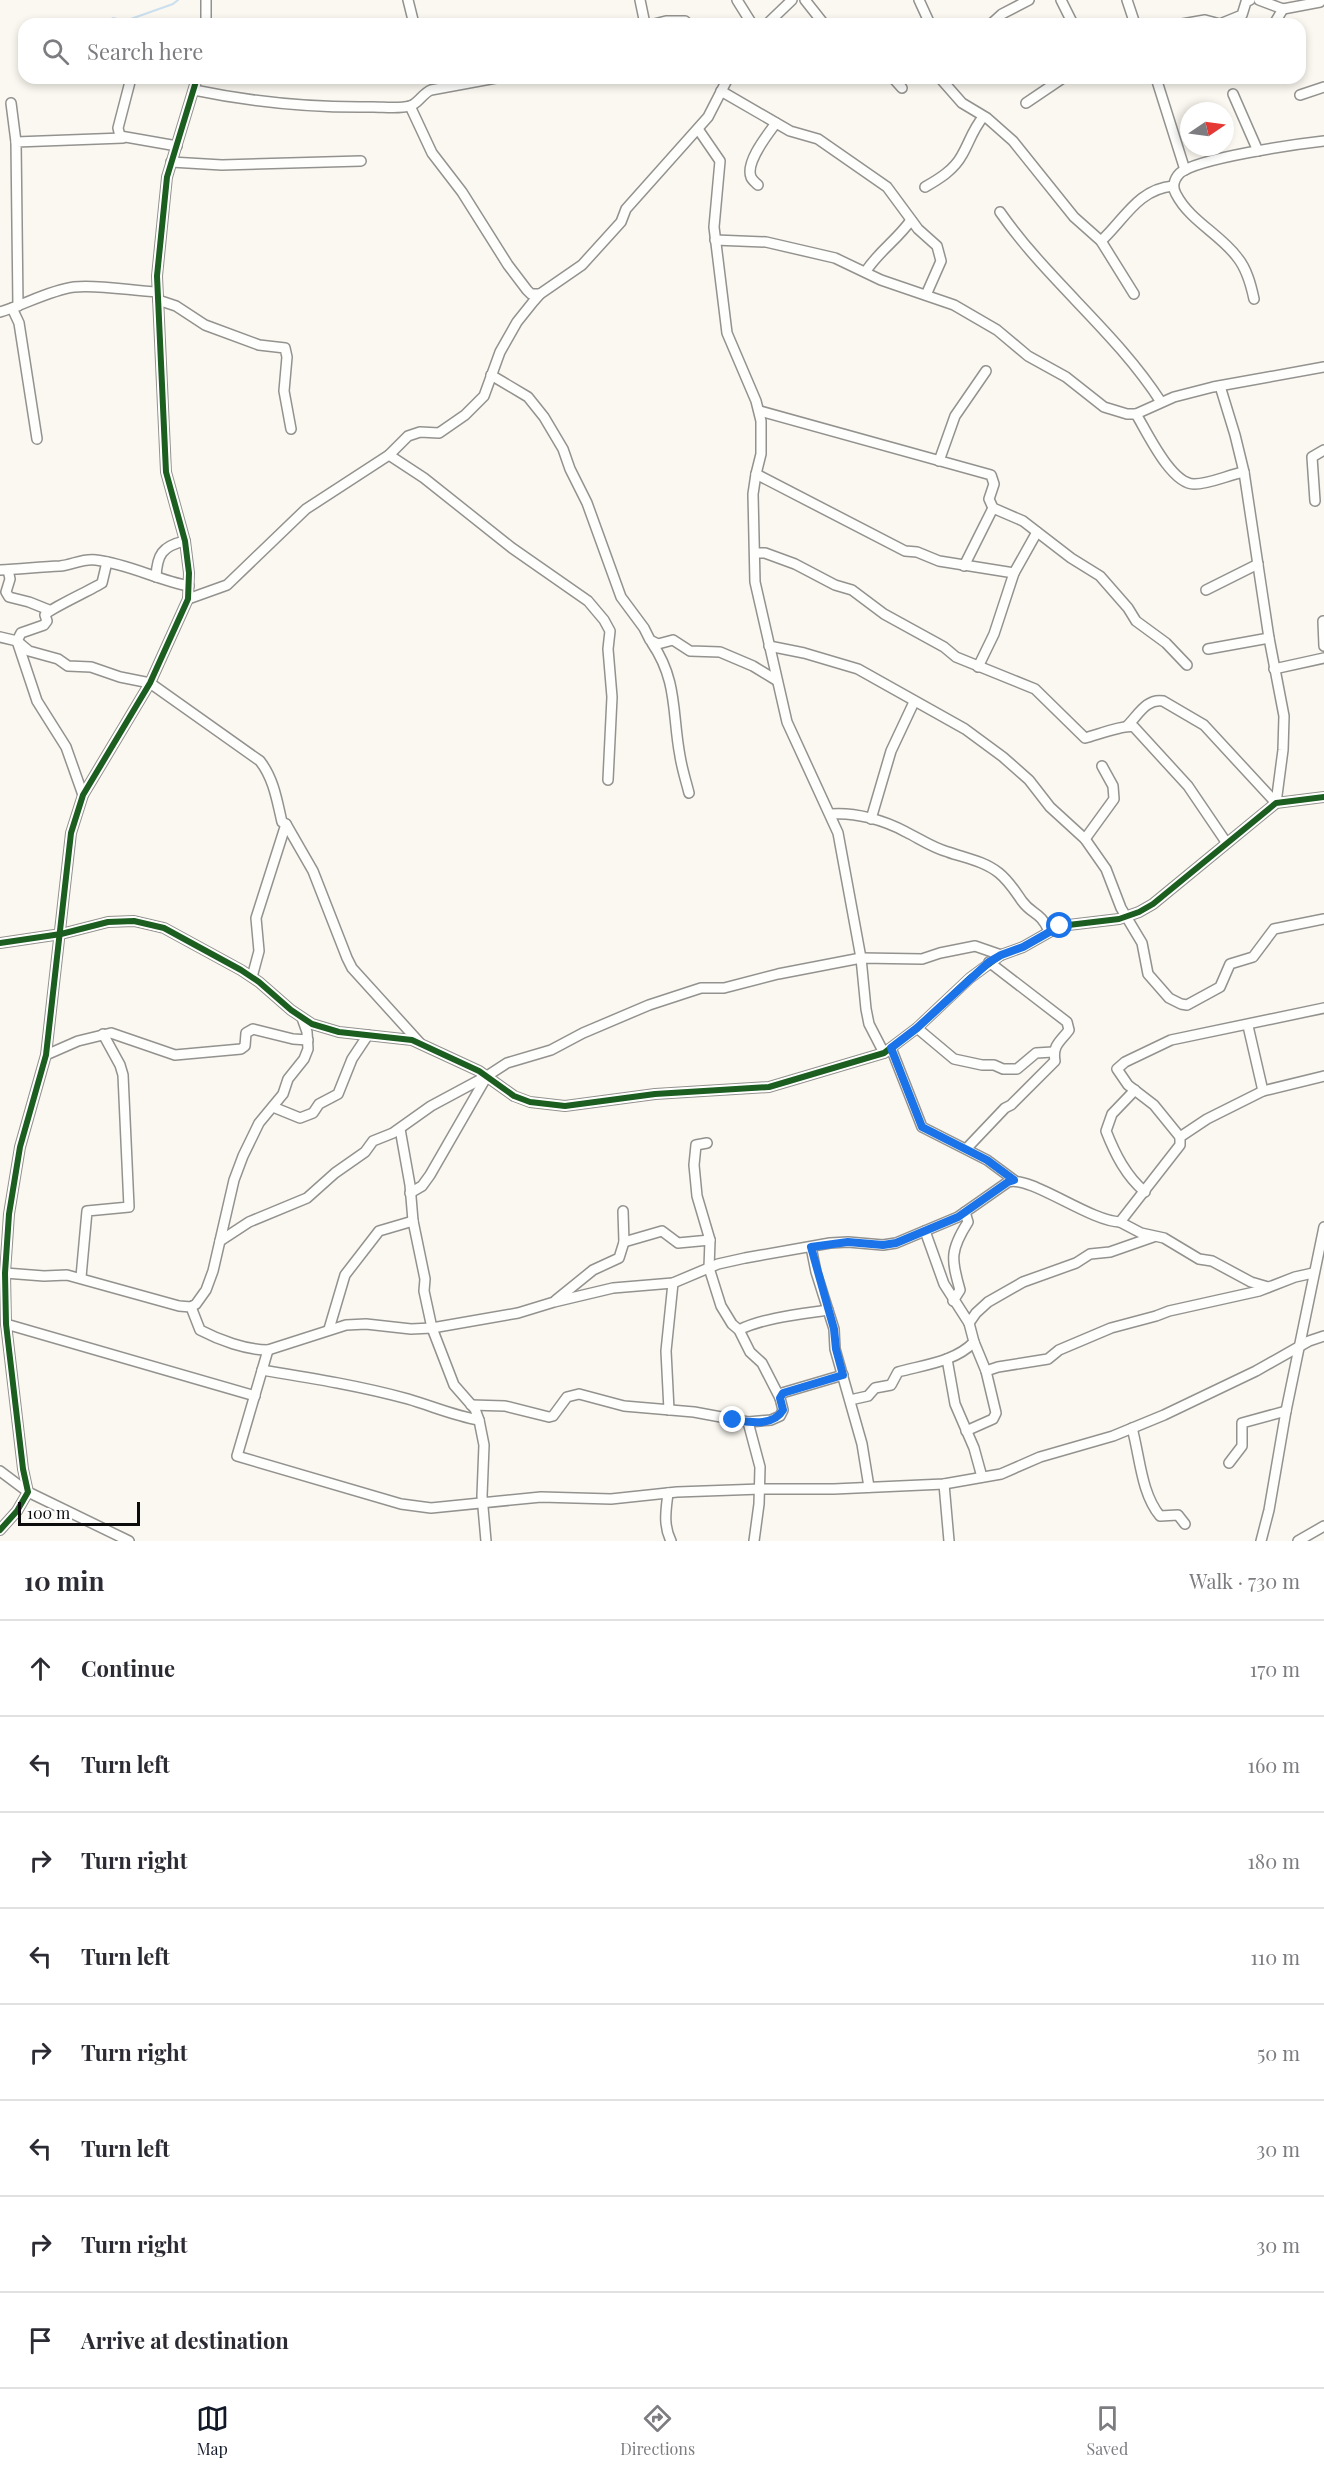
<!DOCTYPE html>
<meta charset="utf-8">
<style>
body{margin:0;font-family:"Playfair Display",serif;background:#f7f7f7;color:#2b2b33}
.compass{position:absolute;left:1180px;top:102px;width:54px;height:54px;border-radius:50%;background:#fff;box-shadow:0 3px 9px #0003;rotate:77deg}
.scale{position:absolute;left:18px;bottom:15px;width:122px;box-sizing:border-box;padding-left:6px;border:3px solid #0c0c0c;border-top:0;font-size:16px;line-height:21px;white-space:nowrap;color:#0c0c0c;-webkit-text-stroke:4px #fff;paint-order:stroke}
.stop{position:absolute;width:18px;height:18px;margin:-14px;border:4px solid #1a73e8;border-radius:50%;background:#fff}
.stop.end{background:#1a73e8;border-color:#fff;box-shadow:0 2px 6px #0008}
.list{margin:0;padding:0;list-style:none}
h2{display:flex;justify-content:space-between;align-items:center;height:78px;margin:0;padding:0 24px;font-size:26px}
h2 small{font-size:20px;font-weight:400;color:#7c7c81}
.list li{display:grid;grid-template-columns:39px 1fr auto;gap:18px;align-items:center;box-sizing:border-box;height:96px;padding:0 24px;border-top:2px solid #e1e1e2}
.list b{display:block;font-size:22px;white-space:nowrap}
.list em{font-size:20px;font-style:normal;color:#7c7c81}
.icon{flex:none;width:33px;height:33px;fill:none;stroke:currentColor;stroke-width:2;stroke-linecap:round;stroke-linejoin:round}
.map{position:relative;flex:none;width:1324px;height:1541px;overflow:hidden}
.search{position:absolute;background:#fff;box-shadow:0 3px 9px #0003;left:18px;right:18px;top:18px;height:66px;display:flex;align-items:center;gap:15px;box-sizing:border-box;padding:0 21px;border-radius:18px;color:#7c7c81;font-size:22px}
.sheet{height:846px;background:#fff}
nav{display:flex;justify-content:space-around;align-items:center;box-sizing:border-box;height:84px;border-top:2px solid #e1e1e2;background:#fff;font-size:16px;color:#7c7c81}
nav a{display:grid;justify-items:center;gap:3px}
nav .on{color:#111827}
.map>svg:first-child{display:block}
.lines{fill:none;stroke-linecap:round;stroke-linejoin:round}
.stream{stroke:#cbdfef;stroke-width:2}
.minor-casing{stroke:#93928f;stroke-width:12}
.minor{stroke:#fefefd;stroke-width:9}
.cycleway-casing{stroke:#fff;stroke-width:10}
.cycleway{stroke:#1b5e20;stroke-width:6}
.route{stroke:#1a73e8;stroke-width:8}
</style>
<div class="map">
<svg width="1324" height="1541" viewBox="0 0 1324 1541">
<rect width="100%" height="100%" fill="#faf8f0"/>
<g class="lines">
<polyline class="stream" points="103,24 113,18 125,21 173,4 178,0"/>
<g class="minor-casing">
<g id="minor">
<polyline points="206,0 206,24"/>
<polyline points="408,0 414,24"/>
<polyline points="640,0 645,24"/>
<polyline points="737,0 752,24"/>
<polyline points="805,0 824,24"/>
<polyline points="919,0 930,24"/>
<polyline points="1061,0 1073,24"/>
<polyline points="1127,0 1135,24"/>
<polyline points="1259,0 1283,9 1320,2"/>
<polyline points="654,24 666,21 685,21 688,24"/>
<polyline points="767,24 792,0"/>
<polyline points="991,24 1002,14 1029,0"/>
<polyline points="1182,24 1205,20 1220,24 1242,15 1246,2 1250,0"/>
<polyline points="1274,24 1283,9"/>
<polyline points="131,78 118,128 120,136 177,146"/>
<polyline points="893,78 902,88"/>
<polyline points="940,78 962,103 987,118 1013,141 1074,217 1101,241 1134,294"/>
<polyline points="1156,78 1185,170"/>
<path d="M194 90C252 102 313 108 373 107 384 107 399 109 410 106 418 104 423 93 431 90L496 78"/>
<polyline points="721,91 790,131 818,139 887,187 918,229 937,246 941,261 926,295"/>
<polyline points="1233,94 1258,151"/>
<polyline points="1300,95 1324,87"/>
<polyline points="11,103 16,142"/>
<polyline points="1026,103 1063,78"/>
<polyline points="410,106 432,153 462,192 508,265 527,290 531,294 540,294"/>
<polyline points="698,129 720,161 714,227 727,333 756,401 761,421 761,454 756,474 753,494 755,582 787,722 838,833 861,958 866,1009 869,1024 884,1053"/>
<polyline points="171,162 222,165 361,161"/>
<path d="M758 185C755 182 752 180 751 177 745 162 768 134 776 123"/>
<path d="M925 187C939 179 954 170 962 155 970 141 972 131 983 117"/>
<path d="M1000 212C1048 281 1116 332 1161 402"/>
<polyline points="715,240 766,242 835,258 881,280 954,305 997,330 1028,356 1066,377 1104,407 1127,414 1136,414 1174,397 1213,387 1324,367"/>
<path d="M1101 241C1124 220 1138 189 1173 186"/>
<path d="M866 271C880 250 898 239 911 220"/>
<path d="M1254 299C1251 285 1247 269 1237 257 1220 234 1190 221 1176 194 1172 187 1174 179 1180 173 1198 158 1297 144 1324 141"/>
<polyline points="158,300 176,306 205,325 259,345 285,348 287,357 284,391 291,429"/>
<polyline points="18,306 16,142 123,138"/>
<polyline points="12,308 19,323 37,439"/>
<path d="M0 312C24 305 50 290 74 287 97 284 133 291 157 292"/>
<polyline points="491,375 528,397 544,417 563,449 570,469 587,503 621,597 644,628 650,640 658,644 673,640 690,651 720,652 753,666 776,680"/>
<polyline points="1220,386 1235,435 1244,472 1269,638 1284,716 1283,750 1276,803"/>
<polyline points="760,411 991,475 994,484 989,499 993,508 1023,521 1071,558 1100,576 1128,608 1136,621 1166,643 1187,665"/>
<path d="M1136 414C1147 432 1171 484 1194 484 1210 484 1228 475 1244 472"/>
<polyline points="389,455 424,478 512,548 588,601 604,620 610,631 608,649 612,697 608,780"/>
<polyline points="939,461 955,416 986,371"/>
<polyline points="756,474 905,551 917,552 939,561 1014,573 1037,532"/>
<polyline points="1315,501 1312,457 1324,450"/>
<path d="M755 553H765L795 564 835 585 852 590 884 614 944 647 956 657 1035 689 1085 738C1097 735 1125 724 1134 727L1188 786 1226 842"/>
<polyline points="964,566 993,508"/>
<path d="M0 570C20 569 40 567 60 566 72 565 83 558 96 560 129 564 157 580 189 586"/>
<polyline points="8,570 10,579 6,592 9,597 29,602 49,610"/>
<path d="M156 577C157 555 162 546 185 541"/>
<polyline points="1206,590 1258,564"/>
<polyline points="188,599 227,585 306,509 389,455 408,436 420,432 439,433 465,415 484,396 500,352 517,322 533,302 540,294 582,265 621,222 626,209 708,117 728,78"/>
<polyline points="1323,621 1324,646"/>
<path d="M0 637 17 641 29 651 58 659 68 666 91 667 120 677 150 683 260 761C274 779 277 801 282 822L286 824 313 871 347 958 352 968 420 1043"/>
<path d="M652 643C678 681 672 714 680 756 682 769 686 781 689 793"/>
<polyline points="769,646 804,653 858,669 965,729 1003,757 1029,780 1050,807 1085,839 1106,869 1121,908 1142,943 1148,974 1169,998 1181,1004 1187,1005 1220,987 1230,964 1253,957 1274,929 1324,919"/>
<polyline points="1208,649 1269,638"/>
<polyline points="978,667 994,634 1014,573"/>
<polyline points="1274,669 1324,658"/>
<path d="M1128 725C1138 715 1147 698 1163 701L1204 725 1276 803"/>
<path d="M83 795 66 747 37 701 17 641 21 633 44 625 47 621 45 615C49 609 91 590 102 583L107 562"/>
<path d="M831 814C855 812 884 820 906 832 920 839 933 848 948 852 965 858 984 861 999 873 1009 881 1015 891 1022 901 1032 915 1040 911 1049 931"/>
<polyline points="871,819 891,751 914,702"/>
<polyline points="1085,839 1114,799 1113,786 1102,766"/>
<polyline points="0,943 61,934 108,922 134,921 164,928 241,970 259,982 291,1010 312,1024 339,1032 412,1040 479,1071 514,1096 530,1102 565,1106 655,1094 769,1087 884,1053 917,1028 970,978 1001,955 1023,947 1060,926 1119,919 1139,912 1153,904 1276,803 1324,797"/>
<polyline points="252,977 259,951 256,918 286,824"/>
<polyline points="1248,1026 1263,1091"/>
<polyline points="917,1028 954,1059 982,1065 994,1065 1003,1069 1017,1069 1036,1053 1053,1052"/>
<polyline points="891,1048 922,1127 987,1160 1014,1180"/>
<polyline points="46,1055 78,1041 111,1033 175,1055 241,1049 245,1046 246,1033 253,1029 293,1039 308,1040"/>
<path d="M1135 1090 1112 1114 1106 1131C1115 1154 1126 1176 1145 1192"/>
<polyline points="273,1107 300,1118 313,1113 319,1104 338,1094 352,1059 368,1035"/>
<polyline points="400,1129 410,1185 413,1221 425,1279 424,1291 432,1328 454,1385 475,1409 479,1420 484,1445 482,1496 486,1541"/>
<polyline points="1180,1137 1154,1105 1128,1085 1117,1069 1125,1062 1171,1040 1324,1008"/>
<polyline points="707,1143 696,1145 694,1165 697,1196 710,1240 709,1268 721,1306 732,1324 739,1330 750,1352 762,1363 780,1398"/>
<path d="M967 1148 1005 1108 1011 1105 1055 1061C1052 1045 1061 1041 1069 1030L1067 1022 989 962"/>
<polyline points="410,1193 422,1186 430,1175 487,1076 507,1063 551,1050 583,1033 649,1005 701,988 724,988 778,974 861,958 922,959 940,953 975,946 1001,955"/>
<polyline points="1120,1222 1141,1233 1164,1238 1199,1259 1212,1261 1251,1282 1268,1287"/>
<polyline points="925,1231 944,1284 969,1323"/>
<polyline points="220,1241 249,1222 307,1198 335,1173 365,1152 373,1141 393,1133 431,1106 485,1077"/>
<polyline points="624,1242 662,1231 678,1243 710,1240"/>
<polyline points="811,1247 816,1272 834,1329 835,1349 862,1444 869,1487"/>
<polyline points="5,1273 44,1276 67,1275 179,1306 191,1307 196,1304 206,1290 213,1271 234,1180 243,1156 259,1123 283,1094 288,1079 304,1059 308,1049 307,1032 302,1018"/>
<polyline points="81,1277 87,1211 129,1207 123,1075 120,1065 103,1034"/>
<polyline points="556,1300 593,1270 619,1258 624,1242 623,1211"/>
<path d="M953 1301 960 1290C951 1259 950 1250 968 1222L965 1212"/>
<path d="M191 1307 200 1330C219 1340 246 1350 268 1350L346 1325 366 1324 411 1329 432 1328 518 1313 554 1302 613 1288 673 1283 718 1264 745 1258 830 1243 848 1242 883 1245 896 1243 958 1217 1008 1182C1030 1175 1089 1221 1120 1222L1180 1145V1137L1207 1119 1263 1091 1324 1076"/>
<polyline points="6,1324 255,1396"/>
<polyline points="329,1329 345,1275 379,1231 413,1221"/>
<path d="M739 1330C762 1318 801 1314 828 1310"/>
<polyline points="268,1350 237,1456 401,1504 431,1508 541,1497 611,1499 677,1492 761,1489 834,1489 944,1484 1001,1474 1040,1457 1113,1436 1164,1415 1256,1371 1309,1341 1324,1336"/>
<polyline points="947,1359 955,1404 974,1448 982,1477"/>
<path d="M262 1370C311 1378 361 1386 408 1399 432 1406 455 1416 479 1420"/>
<polyline points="986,1371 998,1367 1048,1359 1059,1350 1111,1328 1156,1316 1169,1311 1259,1291 1295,1277 1313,1273"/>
<path d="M850 1400 868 1396 875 1388 891 1385 898 1372C923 1365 955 1362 974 1342L969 1323 976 1313 988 1302 1023 1282 1076 1263 1090 1254 1110 1252 1153 1237"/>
<polyline points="471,1405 505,1406 549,1417 553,1416 567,1397 579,1394 624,1406 694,1412 748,1422 771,1420 780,1416 783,1410 780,1398 782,1393 843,1375"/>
<polyline points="669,1410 666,1351 673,1283"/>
<polyline points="748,1422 760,1467 759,1504 754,1541"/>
<path d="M1132 1428C1140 1457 1141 1493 1160 1516L1178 1515 1185 1524"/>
<polyline points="966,1431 993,1419 996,1413 986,1371 974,1342"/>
<polyline points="1229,1463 1242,1446 1242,1423 1286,1411"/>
<polyline points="0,1471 28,1492 129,1541"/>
<polyline points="944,1484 949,1541"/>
<path d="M668 1493C666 1510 663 1525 671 1541"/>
<polyline points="0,1530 17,1511 28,1492 23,1469 6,1324 5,1273 9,1214 20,1147 46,1055 71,833 83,795 150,683 188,599 189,573 185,541 166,472 157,276 167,177 197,78"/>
<polyline points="1261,1541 1269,1510 1286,1411 1324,1227"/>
<polyline points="1298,1541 1324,1526"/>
</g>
</g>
<use href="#minor" class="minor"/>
<g class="cycleway-casing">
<g id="cycleway">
<polyline points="0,943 61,934 108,922 134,921 164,928 241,970 259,982 291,1010 312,1024 339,1032 412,1040 479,1071 514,1096 530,1102 565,1106 655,1094 769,1087 884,1053 917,1028 970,978 1001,955 1023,947 1060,926 1119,919 1139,912 1153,904 1276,803 1324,797"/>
<polyline points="0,1530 17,1511 28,1492 23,1469 6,1324 5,1273 9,1214 20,1147 46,1055 71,833 83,795 150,683 188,599 189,573 185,541 166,472 157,276 167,177 197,78"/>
</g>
</g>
<use href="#cycleway" class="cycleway"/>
</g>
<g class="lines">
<path class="route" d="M733 1420C749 1422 773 1427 783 1410L780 1398 783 1393 843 1375 836 1349 834 1329 811 1247 848 1242 883 1245 896 1243 958 1217 1008 1182 1014 1180 987 1160 922 1127 891 1048 917 1028 989 962 1001 955 1023 947 1060 926"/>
</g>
</svg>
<svg class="compass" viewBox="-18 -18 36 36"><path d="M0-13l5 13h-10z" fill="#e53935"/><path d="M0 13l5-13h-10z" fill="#7c7c81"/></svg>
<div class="scale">100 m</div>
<div class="stop" style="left:1060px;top:926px"></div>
<div class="stop end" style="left:733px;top:1420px"></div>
<div class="search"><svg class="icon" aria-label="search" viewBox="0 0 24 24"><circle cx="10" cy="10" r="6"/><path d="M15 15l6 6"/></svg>Search here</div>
</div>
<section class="sheet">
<h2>10 min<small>Walk · 730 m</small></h2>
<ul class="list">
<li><svg class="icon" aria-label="ahead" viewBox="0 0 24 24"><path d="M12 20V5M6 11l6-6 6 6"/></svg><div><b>Continue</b></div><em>170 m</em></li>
<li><svg class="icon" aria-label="left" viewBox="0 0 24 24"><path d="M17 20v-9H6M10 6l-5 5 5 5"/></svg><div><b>Turn left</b></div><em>160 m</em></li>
<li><svg class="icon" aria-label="right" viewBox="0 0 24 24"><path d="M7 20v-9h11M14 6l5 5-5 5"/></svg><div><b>Turn right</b></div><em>180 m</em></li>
<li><svg class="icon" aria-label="left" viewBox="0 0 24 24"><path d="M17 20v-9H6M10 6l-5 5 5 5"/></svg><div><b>Turn left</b></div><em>110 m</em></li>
<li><svg class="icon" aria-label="right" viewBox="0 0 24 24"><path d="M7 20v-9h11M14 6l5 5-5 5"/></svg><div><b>Turn right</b></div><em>50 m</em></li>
<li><svg class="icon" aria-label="left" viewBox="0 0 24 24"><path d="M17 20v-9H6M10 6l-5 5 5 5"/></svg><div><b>Turn left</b></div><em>30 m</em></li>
<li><svg class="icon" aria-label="right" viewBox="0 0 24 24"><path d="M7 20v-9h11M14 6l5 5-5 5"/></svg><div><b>Turn right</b></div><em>30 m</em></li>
<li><svg class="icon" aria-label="arrive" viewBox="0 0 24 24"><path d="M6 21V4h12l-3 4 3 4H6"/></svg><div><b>Arrive at destination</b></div></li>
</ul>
</section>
<nav>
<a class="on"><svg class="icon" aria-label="map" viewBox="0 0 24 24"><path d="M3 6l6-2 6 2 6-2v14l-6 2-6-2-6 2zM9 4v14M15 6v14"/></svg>Map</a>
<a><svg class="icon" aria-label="directions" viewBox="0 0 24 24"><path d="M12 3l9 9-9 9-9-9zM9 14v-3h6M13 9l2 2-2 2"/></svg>Directions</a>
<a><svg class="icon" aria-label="saved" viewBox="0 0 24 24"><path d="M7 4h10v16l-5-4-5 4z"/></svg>Saved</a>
</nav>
